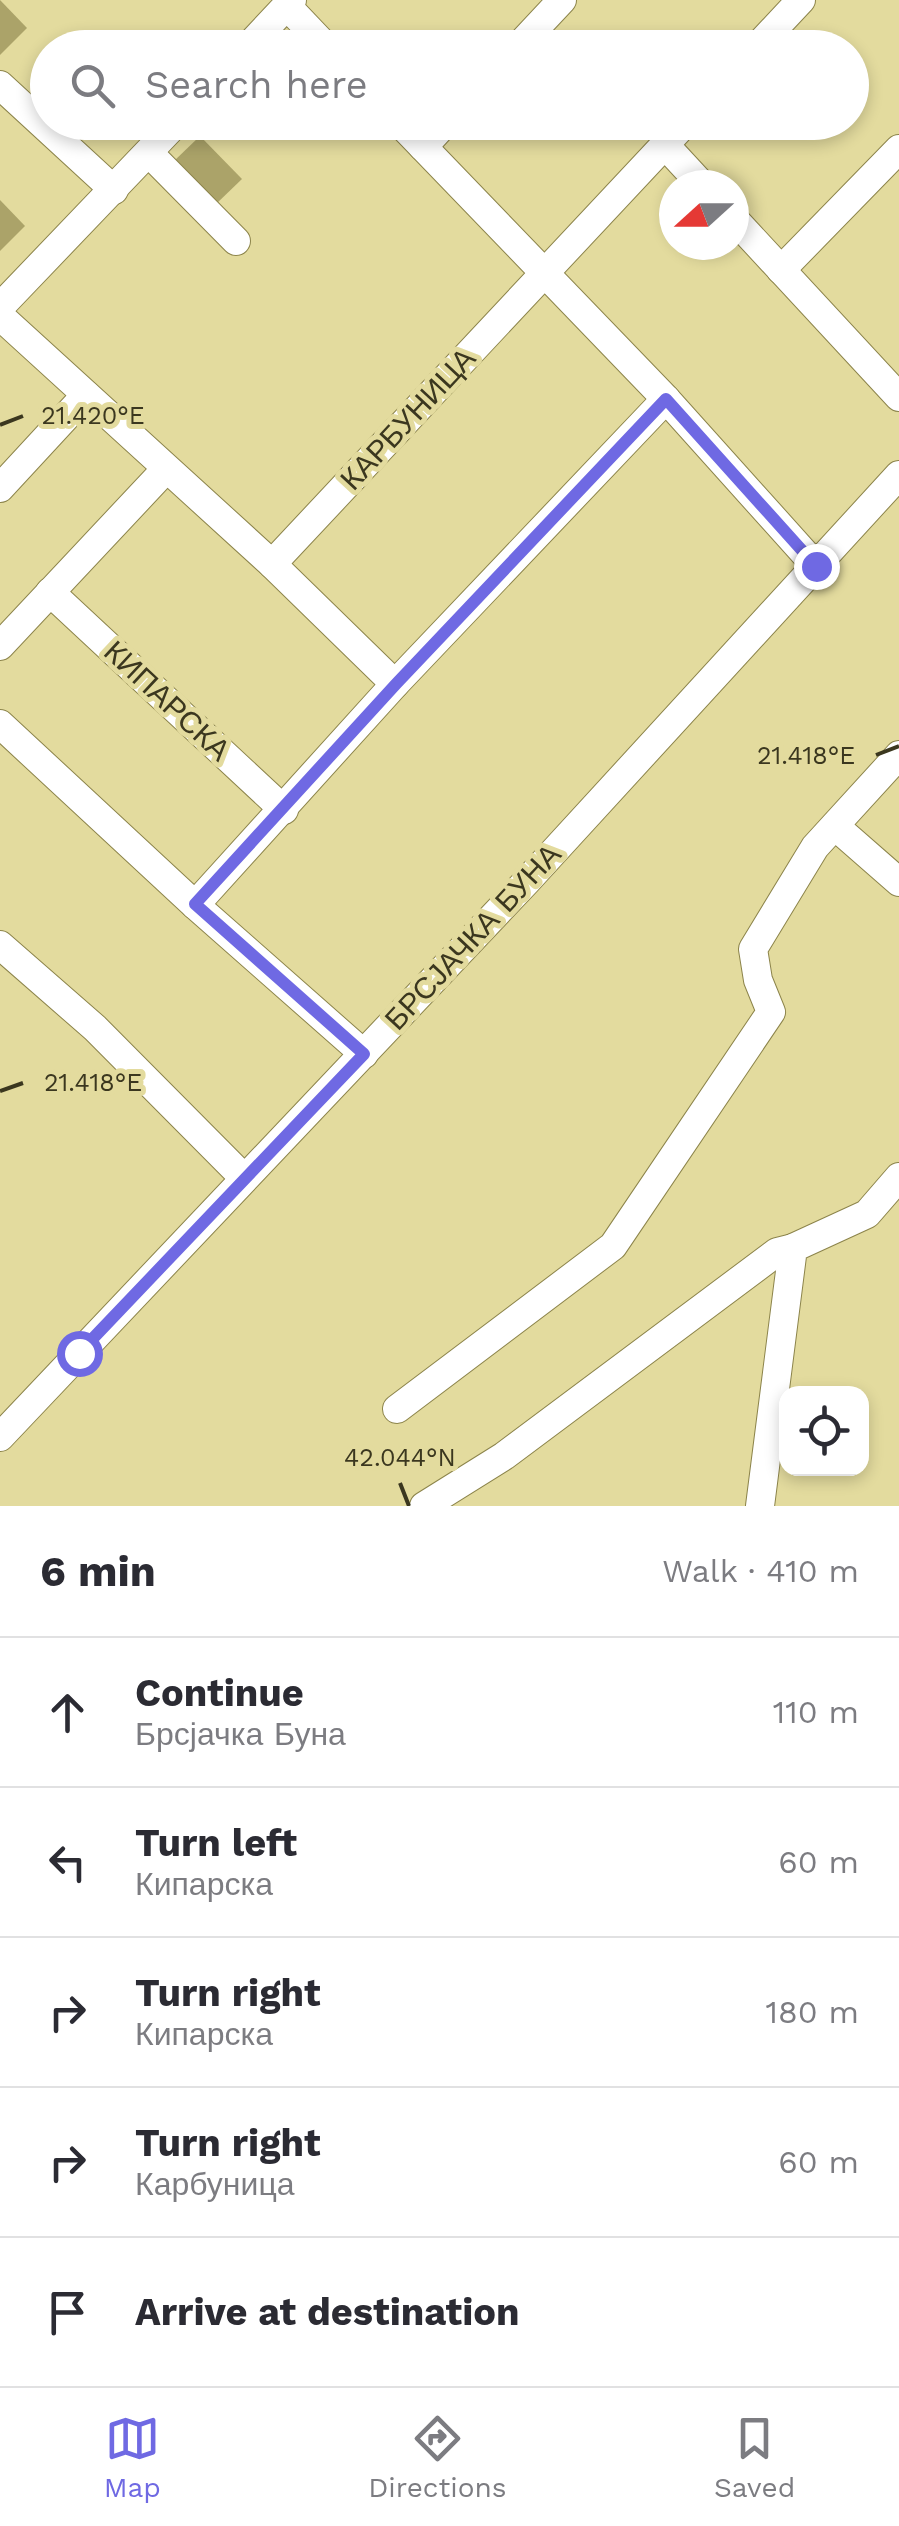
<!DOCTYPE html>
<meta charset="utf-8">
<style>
body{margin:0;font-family:"Work Sans",sans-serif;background:#f7f7f7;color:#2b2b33}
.controls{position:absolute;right:30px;bottom:30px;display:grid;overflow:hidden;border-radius:20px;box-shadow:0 5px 15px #0003}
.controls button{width:90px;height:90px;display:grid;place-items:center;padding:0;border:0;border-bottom:2px solid #e1e1e2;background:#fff;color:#2b2b33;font:50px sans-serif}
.compass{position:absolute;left:659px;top:170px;width:90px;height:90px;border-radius:50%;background:#fff;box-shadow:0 5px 15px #0003;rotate:249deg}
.stop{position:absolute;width:30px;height:30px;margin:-22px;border:8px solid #6f69e3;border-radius:50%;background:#fff}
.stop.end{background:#6f69e3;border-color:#fff;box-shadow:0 2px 10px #0008}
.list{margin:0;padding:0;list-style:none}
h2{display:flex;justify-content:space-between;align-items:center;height:130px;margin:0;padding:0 40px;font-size:42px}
h2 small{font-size:32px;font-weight:400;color:#7c7c81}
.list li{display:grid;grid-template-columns:65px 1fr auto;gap:30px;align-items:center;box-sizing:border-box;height:150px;padding:0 40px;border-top:2px solid #e1e1e2}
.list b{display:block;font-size:38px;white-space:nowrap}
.list p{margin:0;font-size:32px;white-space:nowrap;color:#7c7c81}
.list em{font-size:32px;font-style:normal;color:#7c7c81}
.icon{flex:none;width:55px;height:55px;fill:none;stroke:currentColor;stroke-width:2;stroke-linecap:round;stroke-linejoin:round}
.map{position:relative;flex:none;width:899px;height:1506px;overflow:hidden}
.search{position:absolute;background:#fff;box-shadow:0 5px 15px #0003;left:30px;right:30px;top:30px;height:110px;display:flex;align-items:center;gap:25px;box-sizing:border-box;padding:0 35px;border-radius:55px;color:#7c7c81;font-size:38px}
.sheet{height:880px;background:#fff}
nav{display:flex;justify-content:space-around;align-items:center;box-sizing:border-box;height:140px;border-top:2px solid #e1e1e2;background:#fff;font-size:28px;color:#7c7c81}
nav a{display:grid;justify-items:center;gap:5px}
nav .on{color:#6f69e3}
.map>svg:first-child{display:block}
.building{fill:#aba369}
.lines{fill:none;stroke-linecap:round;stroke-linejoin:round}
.minor-casing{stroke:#8c844b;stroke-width:30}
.minor{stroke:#fff;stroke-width:28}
.route{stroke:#6f69e3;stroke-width:12}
.ticks{fill:none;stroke:#3b371f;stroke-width:4}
.labels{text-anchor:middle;stroke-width:10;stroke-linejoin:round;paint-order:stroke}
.street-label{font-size:30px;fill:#3b371f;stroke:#e3db9e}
.ticks-label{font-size:25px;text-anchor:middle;fill:#3b371f;stroke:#e3db9e;stroke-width:10;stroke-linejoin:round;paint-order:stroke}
</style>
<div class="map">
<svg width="899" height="1506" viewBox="0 0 899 1506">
<rect width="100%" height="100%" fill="#e3db9e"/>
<g class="building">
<polygon points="0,0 27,28 0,55"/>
<polygon points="200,136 242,179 215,205 173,162"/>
<polygon points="0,200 25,226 0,251"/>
</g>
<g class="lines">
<g class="minor-casing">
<g id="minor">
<polyline points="287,6 327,48"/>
<polyline points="247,48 292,0"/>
<polyline points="517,48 562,0"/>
<polyline points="756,48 801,0"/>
<polyline points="0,85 114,190"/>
<polyline points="399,122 666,399 816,566"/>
<polyline points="665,145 702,185"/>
<polyline points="423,147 446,122"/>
<polyline points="149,153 236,241"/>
<polyline points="734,219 899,397"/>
<polyline points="781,270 899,149"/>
<polyline points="0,307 177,122"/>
<polyline points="0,316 272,564 395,684"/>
<polyline points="0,488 86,395"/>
<polyline points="272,564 686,122"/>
<polyline points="50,592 284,810"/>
<polyline points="0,646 166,469"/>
<polyline points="0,724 195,905 364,1054"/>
<polyline points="835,826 899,882"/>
<polyline points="195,905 395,684 666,399"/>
<polyline points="0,945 95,1028 244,1178"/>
<polyline points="397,1409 613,1246 771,1012 758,980 753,949 815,847 899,755"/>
<polyline points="0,1437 526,882 899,475"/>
<polyline points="424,1506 504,1456 777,1252 793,1248"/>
<polyline points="760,1506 793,1248 867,1214 899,1177"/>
</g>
</g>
<use href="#minor" class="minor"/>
</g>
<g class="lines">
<polyline class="route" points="79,1353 364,1054 195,904 396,684 666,399 816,566"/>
</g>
<path class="ticks" d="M0 425 23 416M876 755 899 746M0 1091 23 1083M400 1483 409 1506"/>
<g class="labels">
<g class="street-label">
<text transform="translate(408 419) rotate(-47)" y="10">КАРБУНИЦА</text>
<text transform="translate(167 701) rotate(43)" y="10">КИПАРСКА</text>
<text transform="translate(473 937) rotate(-47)" y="10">БРСЈАЧКА БУНА</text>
</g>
</g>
<g class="ticks-label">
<text x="93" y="424">21.420°E</text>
<text x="806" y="764">21.418°E</text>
<text x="93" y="1091">21.418°E</text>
<text x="400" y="1466">42.044°N</text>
</g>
</svg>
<div class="controls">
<button><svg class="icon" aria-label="locate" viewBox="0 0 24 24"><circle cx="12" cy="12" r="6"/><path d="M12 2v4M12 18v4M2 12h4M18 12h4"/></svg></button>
</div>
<svg class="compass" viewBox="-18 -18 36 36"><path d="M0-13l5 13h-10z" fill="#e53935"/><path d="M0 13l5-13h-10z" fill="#7c7c81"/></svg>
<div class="stop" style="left:79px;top:1353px"></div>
<div class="stop end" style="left:816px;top:566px"></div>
<div class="search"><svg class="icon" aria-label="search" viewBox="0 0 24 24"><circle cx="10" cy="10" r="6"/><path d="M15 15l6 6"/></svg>Search here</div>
</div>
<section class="sheet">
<h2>6 min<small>Walk · 410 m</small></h2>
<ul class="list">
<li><svg class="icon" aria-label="ahead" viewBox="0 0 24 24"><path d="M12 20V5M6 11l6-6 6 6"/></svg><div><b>Continue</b><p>Брсјачка Буна</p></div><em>110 m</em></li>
<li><svg class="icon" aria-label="left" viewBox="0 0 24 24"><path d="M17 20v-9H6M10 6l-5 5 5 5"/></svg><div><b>Turn left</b><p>Кипарска</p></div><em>60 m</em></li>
<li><svg class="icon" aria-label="right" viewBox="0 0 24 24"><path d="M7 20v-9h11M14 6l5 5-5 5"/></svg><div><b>Turn right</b><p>Кипарска</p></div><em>180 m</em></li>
<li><svg class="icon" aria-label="right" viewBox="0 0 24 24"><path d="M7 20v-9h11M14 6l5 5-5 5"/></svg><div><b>Turn right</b><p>Карбуница</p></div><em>60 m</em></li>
<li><svg class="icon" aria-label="arrive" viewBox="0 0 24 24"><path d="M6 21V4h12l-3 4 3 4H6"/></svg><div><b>Arrive at destination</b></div></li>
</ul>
</section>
<nav>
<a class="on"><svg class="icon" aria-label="map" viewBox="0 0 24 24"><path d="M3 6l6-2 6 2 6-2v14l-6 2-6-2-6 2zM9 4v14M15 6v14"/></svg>Map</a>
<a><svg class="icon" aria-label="directions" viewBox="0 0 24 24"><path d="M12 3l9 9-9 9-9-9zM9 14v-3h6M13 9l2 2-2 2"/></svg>Directions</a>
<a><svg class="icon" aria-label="saved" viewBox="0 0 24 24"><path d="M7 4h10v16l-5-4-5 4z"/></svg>Saved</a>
</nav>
